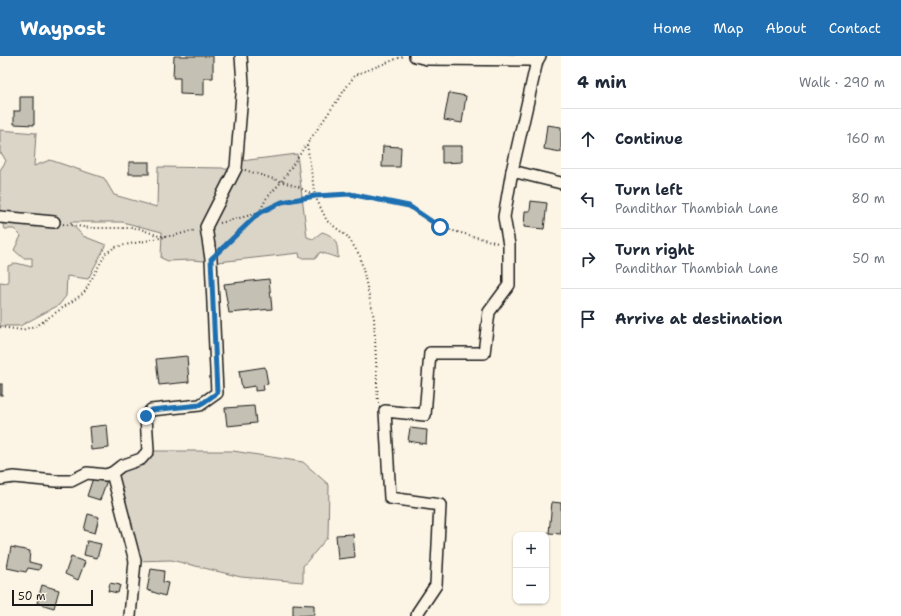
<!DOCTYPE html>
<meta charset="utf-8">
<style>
body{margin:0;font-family:"Shantell Sans",sans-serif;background:#f2f2f3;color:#1f2937}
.controls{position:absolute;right:12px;bottom:12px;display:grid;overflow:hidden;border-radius:8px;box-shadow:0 1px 3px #0004}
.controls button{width:36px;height:36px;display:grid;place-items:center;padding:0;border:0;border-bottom:1px solid #e0e1e3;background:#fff;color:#1f2937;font:20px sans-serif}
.scale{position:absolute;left:12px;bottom:10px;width:81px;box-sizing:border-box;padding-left:4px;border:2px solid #1c1c1c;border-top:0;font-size:11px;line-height:14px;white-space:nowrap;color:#1c1c1c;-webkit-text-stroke:3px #fcf5e5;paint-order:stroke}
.stop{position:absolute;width:12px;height:12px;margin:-9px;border:3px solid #1f6fb2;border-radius:50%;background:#fff}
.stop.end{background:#1f6fb2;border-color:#fff;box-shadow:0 1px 4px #0008}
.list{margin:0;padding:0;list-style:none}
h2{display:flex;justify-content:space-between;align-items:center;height:52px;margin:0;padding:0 16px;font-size:17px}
h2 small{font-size:13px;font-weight:400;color:#747a83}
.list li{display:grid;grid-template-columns:26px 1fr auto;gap:12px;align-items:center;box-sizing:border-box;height:60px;padding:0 16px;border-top:1px solid #e0e1e3}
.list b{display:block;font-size:15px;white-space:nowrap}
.list p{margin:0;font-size:13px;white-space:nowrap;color:#747a83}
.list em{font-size:13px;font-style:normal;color:#747a83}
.icon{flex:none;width:22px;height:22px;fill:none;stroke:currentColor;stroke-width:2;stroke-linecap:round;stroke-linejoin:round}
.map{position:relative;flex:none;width:561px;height:560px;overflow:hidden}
header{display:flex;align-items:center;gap:24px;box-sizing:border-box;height:56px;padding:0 20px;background:#1f6fb2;color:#fff}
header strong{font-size:19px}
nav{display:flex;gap:22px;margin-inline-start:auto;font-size:14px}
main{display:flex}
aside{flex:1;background:#fff}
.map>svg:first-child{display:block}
.green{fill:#dbd5c8;stroke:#7c7872}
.building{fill:#c4c0b3;stroke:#1c1c1c}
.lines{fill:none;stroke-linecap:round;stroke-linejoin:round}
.street-casing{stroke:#1c1c1c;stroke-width:14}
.path{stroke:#1c1c1c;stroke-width:2;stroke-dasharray:1 3;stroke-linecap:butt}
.street{stroke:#fcf5e5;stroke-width:11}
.route{stroke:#1f6fb2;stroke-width:5}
</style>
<header>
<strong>Waypost</strong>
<nav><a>Home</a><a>Map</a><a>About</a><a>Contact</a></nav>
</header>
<main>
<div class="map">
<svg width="561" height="560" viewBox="0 0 561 560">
<rect width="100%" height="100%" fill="#fcf5e5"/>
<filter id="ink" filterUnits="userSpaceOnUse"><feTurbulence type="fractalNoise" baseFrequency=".025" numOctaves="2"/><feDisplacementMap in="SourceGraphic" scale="8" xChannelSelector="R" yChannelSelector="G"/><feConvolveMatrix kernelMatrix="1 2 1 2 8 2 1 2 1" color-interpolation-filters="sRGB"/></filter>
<g filter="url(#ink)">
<g class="green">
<path d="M0 74 36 77 34 110 50 104 104 122 114 139 157 151 158 111 223 112 224 113H228L241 105 297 98 307 181 313 183 322 176C336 180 338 188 338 202L320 196 316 202H300L299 197 218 206 191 204 168 205 161 202 162 176 122 166H70L83 180 106 189 88 223 67 220 66 240 59 249 20 270H0V226L8 227V210L16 207 32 211V202H23L14 194 21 180 14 173H5L0 163V114L6 105 2 98 0 97Z"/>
<polygon points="148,395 233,395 303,406 329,429 328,481 303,510 303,526 241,521 171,504 135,505 112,417"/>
</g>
<g class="building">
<polygon points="174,0 213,0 213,22 204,22 204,39 180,38 180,22 173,22"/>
<polygon points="449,37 466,40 462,67 444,64"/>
<polygon points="20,41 34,41 34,69 14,68 14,55 20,55"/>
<polygon points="547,69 561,71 561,96 544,93"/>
<polygon points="383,90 401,91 400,111 382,111"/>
<polygon points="442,90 462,90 462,106 442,107"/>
<rect x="129" y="106" width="20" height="12"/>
<polygon points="531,145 547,147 544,173 524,171 525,155 530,155"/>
<polygon points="269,223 272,253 229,257 224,228"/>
<polygon points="187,300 189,326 159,329 156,303"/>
<polygon points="265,311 268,328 263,329 264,334 255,335 255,330 242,332 239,315"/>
<rect x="0" y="328" width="2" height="11"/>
<polygon points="254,350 256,367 227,370 225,352"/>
<polygon points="107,369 109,392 91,394 89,371"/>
<polygon points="410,372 427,374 426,388 408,385"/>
<polygon points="94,419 107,424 100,444 87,440"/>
<polygon points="552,446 561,447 561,478 549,477"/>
<polygon points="88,458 99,461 95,477 84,474"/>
<polygon points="353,478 355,501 338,503 336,479"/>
<polygon points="87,485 101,488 97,502 84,499"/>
<polygon points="11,491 30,495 29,506 41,509 39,514 28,512 26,516 7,512"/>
<polygon points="71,501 85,506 78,524 65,518"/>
<polygon points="151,513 164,515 163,526 168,527 165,540 147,534"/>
<polygon points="110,527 120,529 118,537 108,535"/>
<polygon points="42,529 59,534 54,552 37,547"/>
<polygon points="293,548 314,549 314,559 293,560"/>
</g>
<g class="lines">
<g class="street-casing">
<g id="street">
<polyline points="415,0 427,3 529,4 537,5"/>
<polyline points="540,0 537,5 512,115 561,127"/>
<polyline points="0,161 54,166"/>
<polyline points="0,423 14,421 55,425 71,425 87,417 106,419 112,417"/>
<polyline points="130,560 135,505 112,417 121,410 141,403 148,395 146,360 151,354 200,349 217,337 211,203 206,171 236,112 243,27 241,0"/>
<polyline points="417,560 418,556 436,529 440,449 390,442 385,355 425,359 430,297 484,297 489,256 509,229 509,189 504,161 512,115"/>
</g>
</g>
<g class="path">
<polyline points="245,114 299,131 314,140"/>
<polyline points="220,167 259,157 266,143 282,125 306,89"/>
<polyline points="63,168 90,172 138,172 159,180 172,180 196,174"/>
<polyline points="220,194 259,157 282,146 315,140 350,137 409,150 439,171 498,187"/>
<polyline points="0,271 22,274 38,269 84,237 106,197 115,191 165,181"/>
<polyline points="378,347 374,262 360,200 348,181 327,165 315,140 307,88 355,19 404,0"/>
</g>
<use href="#street" class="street"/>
</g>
</g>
<g class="lines" filter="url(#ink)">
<polyline class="route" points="146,360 151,354 200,349 217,337 211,203 259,157 282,146 315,140 350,138 409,150 440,171"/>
</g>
</svg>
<div class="controls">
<button>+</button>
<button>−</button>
</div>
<div class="scale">50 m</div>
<div class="stop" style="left:440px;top:171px"></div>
<div class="stop end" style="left:146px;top:360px"></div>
</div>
<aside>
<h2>4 min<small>Walk · 290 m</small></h2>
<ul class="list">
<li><svg class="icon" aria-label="ahead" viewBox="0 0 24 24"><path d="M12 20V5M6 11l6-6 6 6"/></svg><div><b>Continue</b></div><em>160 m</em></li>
<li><svg class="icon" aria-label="left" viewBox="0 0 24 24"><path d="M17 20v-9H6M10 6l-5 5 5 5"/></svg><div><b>Turn left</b><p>Pandithar Thambiah Lane</p></div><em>80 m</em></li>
<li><svg class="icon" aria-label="right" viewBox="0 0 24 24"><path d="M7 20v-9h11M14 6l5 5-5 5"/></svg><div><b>Turn right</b><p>Pandithar Thambiah Lane</p></div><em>50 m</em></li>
<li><svg class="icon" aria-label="arrive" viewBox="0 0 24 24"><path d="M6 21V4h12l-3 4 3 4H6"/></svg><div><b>Arrive at destination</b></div></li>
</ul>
</aside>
</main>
